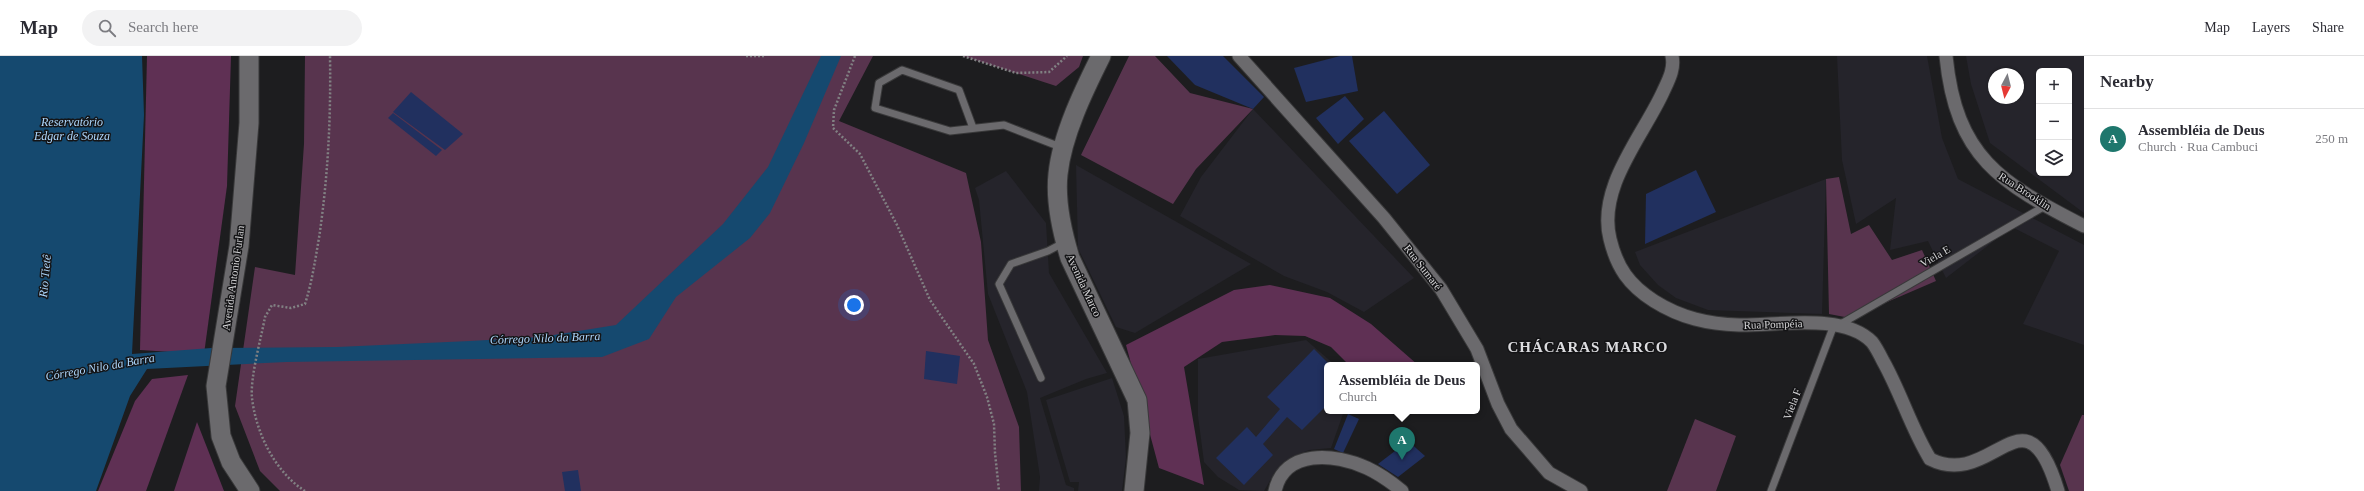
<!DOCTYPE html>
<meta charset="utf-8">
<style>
body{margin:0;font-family:"Times New Roman",serif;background:#f2f2f3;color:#2b2b33}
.controls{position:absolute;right:12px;top:12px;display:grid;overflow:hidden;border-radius:6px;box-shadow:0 1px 3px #0004}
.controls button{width:36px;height:36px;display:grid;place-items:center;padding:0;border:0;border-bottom:1px solid #e1e1e2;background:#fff;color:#2b2b33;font:20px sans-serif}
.compass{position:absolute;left:1988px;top:12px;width:36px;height:36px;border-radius:50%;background:#fff;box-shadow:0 1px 3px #0004;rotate:187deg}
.you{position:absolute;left:854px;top:249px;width:14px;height:14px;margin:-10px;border:3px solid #fff;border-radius:50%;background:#1a73e8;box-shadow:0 0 0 6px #1a73e833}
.badge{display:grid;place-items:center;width:26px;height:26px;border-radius:50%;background:#1e776d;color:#fff;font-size:13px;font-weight:700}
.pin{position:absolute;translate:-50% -33px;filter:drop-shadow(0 1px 2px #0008)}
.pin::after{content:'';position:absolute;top:21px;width:14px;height:12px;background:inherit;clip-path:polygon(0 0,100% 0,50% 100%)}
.popup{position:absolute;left:1324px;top:306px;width:156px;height:52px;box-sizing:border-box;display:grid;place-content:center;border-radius:6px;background:#fff;filter:drop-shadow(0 1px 3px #0005);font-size:13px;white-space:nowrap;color:#7c7c81}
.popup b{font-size:15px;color:#2b2b33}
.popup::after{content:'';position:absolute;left:50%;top:100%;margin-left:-8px;border:8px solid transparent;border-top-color:#fff}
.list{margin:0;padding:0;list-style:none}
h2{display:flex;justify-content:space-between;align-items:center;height:52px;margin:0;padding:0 16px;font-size:17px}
h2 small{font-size:13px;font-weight:400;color:#7c7c81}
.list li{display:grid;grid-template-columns:26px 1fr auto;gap:12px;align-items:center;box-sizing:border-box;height:60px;padding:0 16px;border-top:1px solid #e1e1e2}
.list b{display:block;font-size:15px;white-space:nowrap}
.list p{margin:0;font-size:13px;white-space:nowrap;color:#7c7c81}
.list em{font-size:13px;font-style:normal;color:#7c7c81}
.icon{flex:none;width:22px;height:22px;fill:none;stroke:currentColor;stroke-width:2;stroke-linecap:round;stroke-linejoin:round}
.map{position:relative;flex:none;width:2084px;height:435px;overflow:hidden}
header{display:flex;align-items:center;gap:24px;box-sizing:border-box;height:56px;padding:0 20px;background:#fff;border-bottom:1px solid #e1e1e2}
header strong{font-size:19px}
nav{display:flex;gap:22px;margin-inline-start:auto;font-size:14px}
.search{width:280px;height:36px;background:#f2f2f3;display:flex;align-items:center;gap:10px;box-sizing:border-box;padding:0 14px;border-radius:22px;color:#7c7c81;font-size:15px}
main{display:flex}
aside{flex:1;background:#fff}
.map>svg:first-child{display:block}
.built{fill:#25242b;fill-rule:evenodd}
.green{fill:#58344e}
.forest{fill:#5f3054}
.water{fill:#15496f}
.building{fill:#21305f}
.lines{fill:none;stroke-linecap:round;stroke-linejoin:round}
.lane-casing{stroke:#39393a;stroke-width:9}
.street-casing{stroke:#39393a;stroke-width:15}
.secondary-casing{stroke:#39393a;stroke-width:21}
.path{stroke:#818183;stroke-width:2.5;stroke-dasharray:2 2;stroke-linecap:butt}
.lane{stroke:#6b6a6d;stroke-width:7}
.street{stroke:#6b6a6d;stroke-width:13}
.secondary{stroke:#6b6a6d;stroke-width:19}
.labels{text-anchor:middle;stroke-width:3;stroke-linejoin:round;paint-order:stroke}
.street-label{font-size:11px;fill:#d4d4d6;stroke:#141416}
.water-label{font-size:12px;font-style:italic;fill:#aed8fe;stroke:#141416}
.district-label{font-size:15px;font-weight:bold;letter-spacing:1px;fill:#dbdbde;stroke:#141416}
</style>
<header>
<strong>Map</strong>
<div class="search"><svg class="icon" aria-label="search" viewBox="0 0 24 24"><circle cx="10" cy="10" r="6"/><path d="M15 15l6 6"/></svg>Search here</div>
<nav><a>Map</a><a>Layers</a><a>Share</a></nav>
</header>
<main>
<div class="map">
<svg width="2084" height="435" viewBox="0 0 2084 435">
<rect width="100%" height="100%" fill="#1d1d1f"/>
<g class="built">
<polygon points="1837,0 1927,0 1942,82 1958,123 2084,189 2084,289 2023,268 2059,195 2012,171 1946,222 1928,185 1890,194 1896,142 1856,168 1842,104"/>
<path d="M1966 0H2084V157L1990 87 1971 28ZM2039 15H2069V117H2039ZM1994 18H2018V42H1994Z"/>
<polygon points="1253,53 1414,222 1364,256 1327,236 1284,220 1180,160 1201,121"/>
<polygon points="1076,109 1251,208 1135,277 1116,271 1078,192"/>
<polygon points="1006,115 1046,167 1049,217 1107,317 1086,323 1040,342 1066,429 1074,432 1074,435 1039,435 1040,421 1027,336 988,238 979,144 975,132"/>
<polygon points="1826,123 1822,258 1708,254 1676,242 1658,229 1640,209 1635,196"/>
<polygon points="1306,284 1335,309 1327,309 1327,355 1344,355 1331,392 1309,394 1294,400 1275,416 1264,435 1239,434 1218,421 1204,406 1198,360 1198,303"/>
<polygon points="1112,322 1124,360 1126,402 1122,435 1078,435 1079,426 1070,426 1046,344"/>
</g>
<g class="green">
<polygon points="305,0 873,0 839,65 966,117 981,186 988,284 1019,371 1021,435 280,435 260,415 235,350 255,211 295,219 304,88"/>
<polygon points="963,0 1083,0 1079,11 1056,30"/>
<polygon points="1129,0 1155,0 1190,37 1253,53 1196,113 1173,148 1081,99"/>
<polygon points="1839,121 1851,178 1869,169 1892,204 1922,194 1936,225 1850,262 1829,258 1826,123"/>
<polygon points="2082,359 2084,359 2084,435 2069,435 2060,409"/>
<polygon points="1695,363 1736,380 1716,435 1667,435"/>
</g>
<g class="forest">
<polygon points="147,0 231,0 227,130 204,298 140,294"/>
<polygon points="1270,229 1330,242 1371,268 1418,309 1349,309 1331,291 1305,280 1275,279 1222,286 1184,311 1204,429 1159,412 1126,289 1234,234"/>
<polygon points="188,319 146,435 98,435 135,345 152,323"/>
<polygon points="197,366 224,435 174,435"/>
</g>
<polygon class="water" points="0,0 142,0 144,59 132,298 211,292 337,291 470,285 541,281 616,269 723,168 768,111 821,0 841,0 804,87 770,157 750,182 676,241 649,283 602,301 286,306 147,313 130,340 96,435 0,435"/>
<g class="building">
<polygon points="1167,0 1223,0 1264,41 1253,53 1195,29"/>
<polygon points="1340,0 1352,0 1358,35 1306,46 1294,12"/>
<polygon points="411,36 463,78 445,94 393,56"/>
<polygon points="1345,40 1364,63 1338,88 1316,62"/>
<polygon points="1384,55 1430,109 1397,138 1349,85"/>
<polygon points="393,57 442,94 436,100 388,62"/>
<polygon points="1696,114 1716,156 1645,188 1646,138"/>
<polygon points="1314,293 1330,309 1327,309 1327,349 1302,374 1287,361 1263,388 1273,399 1244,429 1216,402 1247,371 1256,381 1280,353 1267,341"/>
<polygon points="926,295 960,300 957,328 924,323"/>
<polygon points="1348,358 1359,363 1343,397 1334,393"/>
<polygon points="1408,385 1425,400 1398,421 1378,408"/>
<polygon points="578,414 581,435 565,435 562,416"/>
</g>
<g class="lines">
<g class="lane-casing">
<g id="lane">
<polyline points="973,72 959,34 902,14 879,27 875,52 950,75 1004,69 1063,92"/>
<polyline points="1839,269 2045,150"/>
<polyline points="1041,322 999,228 1011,208 1048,195 1065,186"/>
<polyline points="1771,435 1834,269"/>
</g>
</g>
<g class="street-casing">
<g id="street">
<polyline points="1239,0 1384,162 1441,233 1477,293 1498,348 1511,373 1549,417 1581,435"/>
<path d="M1672 0C1675 13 1668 25 1663 36 1643 80 1597 131 1610 183 1617 212 1629 229 1654 245 1681 262 1708 268 1739 269 1775 270 1843 256 1872 286 1876 291 1880 299 1883 305 1901 337 1911 372 1930 403 1993 435 2025 325 2058 435"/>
<path d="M1946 0C1956 101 2000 127 2084 170"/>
<path d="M1275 435C1284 393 1335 397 1367 412 1380 418 1391 426 1402 435"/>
</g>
</g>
<g class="secondary-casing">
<g id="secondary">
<polyline points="249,0 249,67 239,190 216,330 221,380 231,406 250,435"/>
<path d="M1101 0C1084 34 1062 79 1058 118 1055 146 1062 176 1070 202L1137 344 1140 377 1134 435"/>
</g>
</g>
<g class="path">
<polyline points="746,0 764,0"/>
<polyline points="855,0 834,54 833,72 860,98 897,169 930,244 974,308 987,341 994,368 995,397 999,435"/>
<polyline points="963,0 1016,17 1049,16 1067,0"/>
<path d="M305 435C275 416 256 377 252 342 250 321 261 283 265 261L272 249 291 252 305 248C312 226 315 205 319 182 328 121 331 62 330 0"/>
</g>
<use href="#lane" class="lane"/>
<use href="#street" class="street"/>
<use href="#secondary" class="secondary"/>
</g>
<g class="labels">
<g class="street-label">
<text transform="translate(2025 135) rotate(33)" y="4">Rua Brooklin</text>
<text transform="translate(1935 200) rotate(-30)" y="4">Viela E</text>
<text transform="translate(1423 211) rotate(52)" y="4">Rua Sumaré</text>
<text transform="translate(233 222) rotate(-82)" y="4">Avenida Antonio Furlan</text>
<text transform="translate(1084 229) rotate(65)" y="4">Avenida Marco</text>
<text transform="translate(1773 268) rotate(-2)" y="4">Rua Pompéia</text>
<text transform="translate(1792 348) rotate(-69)" y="4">Viela F</text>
</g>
<g class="water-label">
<text x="72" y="70">Reservatório<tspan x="72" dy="14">Edgar de Souza</tspan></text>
<text transform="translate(45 220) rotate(-85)" y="4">Rio Tietê</text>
<text transform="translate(545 282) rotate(-2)" y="4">Córrego Nilo da Barra</text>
<text transform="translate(100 311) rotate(-10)" y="4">Córrego Nilo da Barra</text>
</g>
<g class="district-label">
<text x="1588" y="296">CHÁCARAS MARCO</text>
</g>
</g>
</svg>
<div class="controls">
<button>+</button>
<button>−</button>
<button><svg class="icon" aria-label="layers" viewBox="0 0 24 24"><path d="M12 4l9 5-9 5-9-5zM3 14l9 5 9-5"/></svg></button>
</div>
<svg class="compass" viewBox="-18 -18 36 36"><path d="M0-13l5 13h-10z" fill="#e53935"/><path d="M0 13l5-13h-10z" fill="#7c7c81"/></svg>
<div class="you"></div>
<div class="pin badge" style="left:1402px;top:404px">A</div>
<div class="popup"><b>Assembléia de Deus</b>Church</div>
</div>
<aside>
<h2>Nearby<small></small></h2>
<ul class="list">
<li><span class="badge">A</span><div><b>Assembléia de Deus</b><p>Church · Rua Cambuci</p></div><em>250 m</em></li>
</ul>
</aside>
</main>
